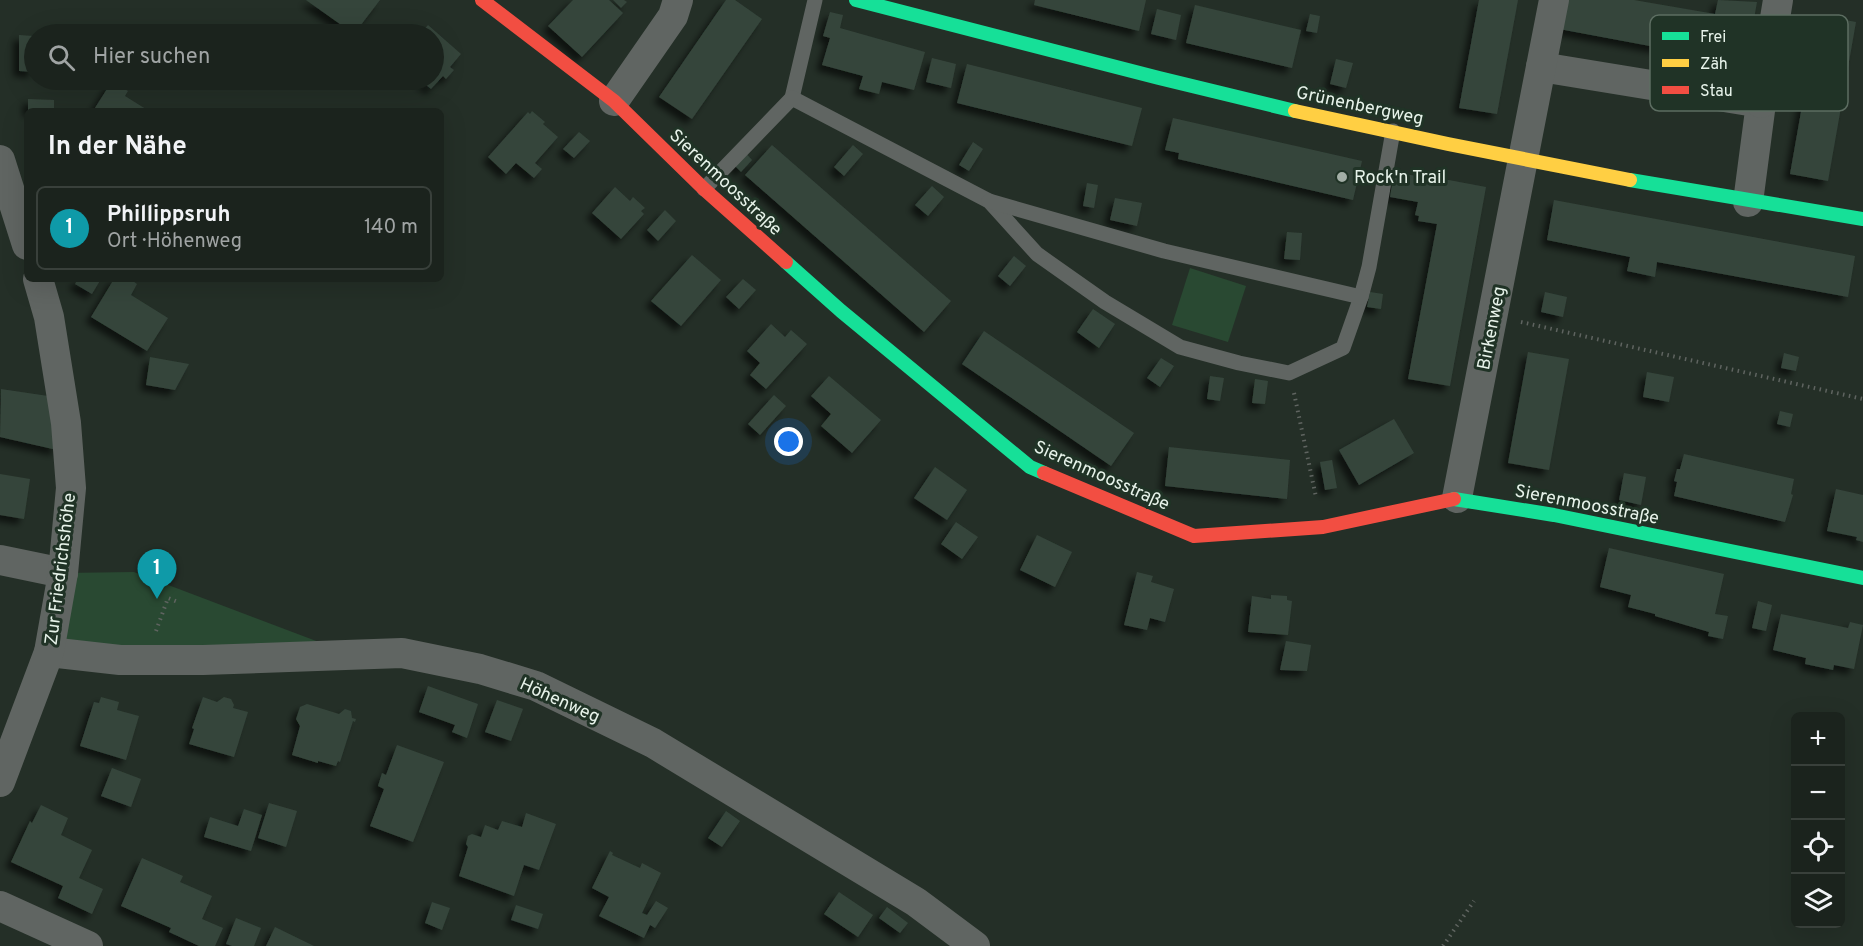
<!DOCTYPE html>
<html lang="de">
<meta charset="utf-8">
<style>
body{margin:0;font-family:Overpass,sans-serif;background:#282f2a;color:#f1f3f6}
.controls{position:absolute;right:18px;bottom:18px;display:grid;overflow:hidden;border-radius:9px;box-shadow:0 6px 24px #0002}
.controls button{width:54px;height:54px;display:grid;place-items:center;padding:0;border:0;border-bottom:2px solid #39403b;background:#1b231d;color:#f1f3f6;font:30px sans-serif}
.you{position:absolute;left:789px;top:442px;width:21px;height:21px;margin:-15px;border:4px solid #fff;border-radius:50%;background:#1a73e8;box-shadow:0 0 0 9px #1a73e833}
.badge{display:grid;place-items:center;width:39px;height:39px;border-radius:50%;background:#ea580c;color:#fff;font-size:20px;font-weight:700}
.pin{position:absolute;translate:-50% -50px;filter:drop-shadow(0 2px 3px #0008)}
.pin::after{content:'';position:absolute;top:32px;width:21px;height:18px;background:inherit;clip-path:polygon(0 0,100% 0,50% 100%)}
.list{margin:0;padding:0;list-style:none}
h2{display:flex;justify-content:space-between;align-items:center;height:78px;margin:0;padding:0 24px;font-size:26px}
h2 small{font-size:20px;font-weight:400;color:#a0a4a4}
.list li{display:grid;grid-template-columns:39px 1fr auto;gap:18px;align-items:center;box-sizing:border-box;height:84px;margin:0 12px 12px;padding:0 12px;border:2px solid #39403b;border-radius:9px}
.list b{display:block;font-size:22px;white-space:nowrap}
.list p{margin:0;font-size:20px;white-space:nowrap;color:#a0a4a4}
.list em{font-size:20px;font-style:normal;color:#a0a4a4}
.icon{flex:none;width:33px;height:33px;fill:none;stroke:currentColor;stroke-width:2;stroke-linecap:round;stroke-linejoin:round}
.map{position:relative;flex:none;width:1863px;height:946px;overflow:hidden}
.search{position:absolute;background:#1b231d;box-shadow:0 6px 24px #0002;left:24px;top:24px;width:420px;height:66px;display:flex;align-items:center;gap:15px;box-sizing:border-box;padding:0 21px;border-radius:33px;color:#a0a4a4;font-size:22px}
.panel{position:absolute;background:#1b231d;box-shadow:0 6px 24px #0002;left:24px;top:108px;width:420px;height:174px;border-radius:9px}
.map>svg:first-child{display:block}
.green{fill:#294932}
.building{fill:#35453b;filter:url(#shadow)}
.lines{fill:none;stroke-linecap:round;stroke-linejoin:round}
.path{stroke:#5f6460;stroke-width:4;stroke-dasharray:1.5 4.5;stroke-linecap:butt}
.lane{stroke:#606562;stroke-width:15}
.street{stroke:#606562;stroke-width:30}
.fast{stroke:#16e098;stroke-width:14}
.slow{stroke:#ffcf43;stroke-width:14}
.jam{stroke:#f24e42;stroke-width:14}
.poi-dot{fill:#a3aea6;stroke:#203326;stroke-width:2}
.labels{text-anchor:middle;stroke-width:6;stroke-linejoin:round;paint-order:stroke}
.street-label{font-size:18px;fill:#e7f3ea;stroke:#203326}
.poi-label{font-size:18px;fill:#e7f3ea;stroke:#203326;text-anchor:start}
.key{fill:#203326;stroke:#5c6d61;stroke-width:1.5}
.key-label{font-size:16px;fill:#e7f3ea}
</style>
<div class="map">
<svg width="1863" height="946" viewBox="0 0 1863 946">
<defs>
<filter id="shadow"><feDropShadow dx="-5.5" dy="5.5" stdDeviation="3" flood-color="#0009"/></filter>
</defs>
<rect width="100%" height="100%" fill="#242f27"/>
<g class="green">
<polygon points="1190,268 1246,286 1228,342 1172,325"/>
<polygon points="134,572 348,653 53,649 63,573"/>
</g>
<g class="building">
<polygon points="306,0 380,0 354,34"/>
<polygon points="573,0 609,0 623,13 582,57 548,26"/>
<polygon points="613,0 624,0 627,2 621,8"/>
<polygon points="726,0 735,0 762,19 692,119 659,97"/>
<polygon points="1035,0 1146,0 1139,31 1034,5"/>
<polygon points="1479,0 1518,0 1497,114 1459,108"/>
<polygon points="1564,0 1634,0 1715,14 1718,0 1757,2 1746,64 1559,29"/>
<polygon points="1195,5 1301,30 1292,68 1186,43"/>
<polygon points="1157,9 1181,15 1176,40 1151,34"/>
<polygon points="830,12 843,15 840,28 925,52 914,90 882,82 879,94 859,89 863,76 822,65 830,38 823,36"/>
<polygon points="1310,14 1320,16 1317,33 1306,31"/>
<polygon points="1818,15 1856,22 1828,181 1790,174"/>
<polygon points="428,25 461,54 450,67 454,70 446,79 443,76 431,89 420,80 434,80 434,34 420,34"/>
<polygon points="19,35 34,36 34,72 19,71"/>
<polygon points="932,58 956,64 951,88 926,82"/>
<polygon points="1336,59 1353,63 1346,88 1330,84"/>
<polygon points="967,64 1142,108 1132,146 957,103"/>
<polygon points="112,81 128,91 125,96 149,111 93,111"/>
<polygon points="28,99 54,100 54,111 28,111"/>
<polygon points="532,111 545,122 543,124 558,137 535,163 542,169 534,178 516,163 506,174 488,157 528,112 530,114"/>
<polygon points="1173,118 1362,161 1353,200 1178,159 1179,153 1165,150"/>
<polygon points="579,132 590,141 574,158 563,149"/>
<polygon points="973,142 983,149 969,171 959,165"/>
<polygon points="772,145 951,301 924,332 745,175"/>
<polygon points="853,145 863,154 844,176 834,167"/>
<polygon points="744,151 752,160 741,172 732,163"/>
<polygon points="1394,172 1422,177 1422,175 1486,187 1450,386 1408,379 1437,224 1418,221 1419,216 1415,215 1418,202 1390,197"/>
<polygon points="1087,183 1098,185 1094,208 1083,206"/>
<polygon points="932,186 944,197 928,216 915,205"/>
<polygon points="615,187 630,201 633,197 645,208 641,211 644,214 621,239 592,213"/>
<polygon points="1115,198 1142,203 1137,226 1110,220"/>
<polygon points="1554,200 1855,256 1848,297 1657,262 1655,277 1627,271 1630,257 1547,240"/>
<polygon points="665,210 676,221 658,241 647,230"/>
<polygon points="1287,232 1302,233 1300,260 1284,259"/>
<polygon points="692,255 721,280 681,326 651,301"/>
<polygon points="1014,256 1026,266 1010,286 998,276"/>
<polygon points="78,279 101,279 92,294 75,284"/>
<polygon points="114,279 130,279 137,284 131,295 168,318 147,351 91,317"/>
<polygon points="743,279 756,290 739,309 726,297"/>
<polygon points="1370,292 1383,294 1381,309 1367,307"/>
<polygon points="1545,292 1567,297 1563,317 1541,312"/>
<polygon points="1093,309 1115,324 1099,348 1077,332"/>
<polygon points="771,324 785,337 791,330 807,344 766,389 750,375 760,363 747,351"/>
<polygon points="984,331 1134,433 1111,466 962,364"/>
<polygon points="1528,352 1569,359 1549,470 1508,463"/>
<polygon points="1784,353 1799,357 1796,371 1781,368"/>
<polygon points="150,357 189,364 175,390 146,385"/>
<polygon points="1161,358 1174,366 1160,387 1147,378"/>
<polygon points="1647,372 1674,377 1669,402 1643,397"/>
<polygon points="829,376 881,420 852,453 821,426 831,414 811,396"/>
<polygon points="1210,376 1224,378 1220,401 1207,399"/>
<polygon points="1255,379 1268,381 1265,404 1252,403"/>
<polygon points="1,389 55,397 57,450 0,437"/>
<polygon points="774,395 786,406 760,435 748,424"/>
<polygon points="1780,411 1793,414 1790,427 1777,424"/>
<polygon points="1394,419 1414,453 1359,485 1339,450"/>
<polygon points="1169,447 1290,460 1287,499 1165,486"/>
<polygon points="1684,454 1794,479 1791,494 1793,495 1785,522 1674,496 1677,482 1674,481 1677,469 1680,469"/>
<polygon points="1332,460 1337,488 1325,490 1320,462"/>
<polygon points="935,467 967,490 947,520 914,498"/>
<polygon points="1624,473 1646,477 1641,505 1619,500"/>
<polygon points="0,474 30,479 24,519 0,515"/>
<polygon points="1836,489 1863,495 1863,542 1856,540 1857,537 1827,531"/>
<polygon points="956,522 978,537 962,559 941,544"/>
<polygon points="1037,535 1072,552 1055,587 1020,570"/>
<polygon points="1609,548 1724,574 1715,614 1728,616 1723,639 1708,636 1709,632 1655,616 1655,614 1628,607 1631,595 1600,587"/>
<polygon points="1137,572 1153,576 1151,582 1174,589 1165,622 1150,618 1147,630 1124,625"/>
<polygon points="1271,595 1287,596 1287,600 1292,601 1288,635 1248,632 1252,596 1271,599"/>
<polygon points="1758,601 1772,605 1766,631 1752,628"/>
<polygon points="1781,614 1848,628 1850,622 1863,625 1854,669 1834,665 1833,670 1805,664 1806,658 1773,650"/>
<polygon points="1286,641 1311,645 1307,671 1280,670"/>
<polygon points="428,686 478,704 467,738 452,732 455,725 419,712"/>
<polygon points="101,697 119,702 117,710 139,716 126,760 80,746 94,702 99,703"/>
<polygon points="203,697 217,702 224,697 231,699 234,705 233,708 248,712 234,757 189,744 194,729 192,728"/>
<polygon points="497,700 523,709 511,741 485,732"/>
<polygon points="307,704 339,714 345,709 351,711 352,718 356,719 355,722 353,721 340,762 338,761 336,766 318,761 318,763 292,755 300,726 296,719 300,707"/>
<polygon points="397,745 444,762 413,842 370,826 384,789 378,786 382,773 386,775"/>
<polygon points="112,768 141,779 131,807 101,796"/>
<polygon points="269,803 297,811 286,847 258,838"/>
<polygon points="41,805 68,818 61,835 92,850 79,878 103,889 92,914 58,898 63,886 11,862 30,821 32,823"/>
<polygon points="244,809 262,815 251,851 204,837 210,817 238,826"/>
<polygon points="726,811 740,821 722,847 708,838"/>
<polygon points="526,813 556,824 539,870 524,865 514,896 459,876 468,847 466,844 468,836 472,834 481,837 485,825 498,830 502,821 522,827"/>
<polygon points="610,851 613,853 612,855 640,868 642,863 661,873 642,913 647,915 656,901 668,908 655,928 650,925 644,938 599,916 609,897 592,888"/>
<polygon points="142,858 183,876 180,882 212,896 202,919 223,928 215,946 199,946 169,932 171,928 121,906"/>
<polygon points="839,892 873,915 858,937 824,914"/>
<polygon points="432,902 450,908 442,930 425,923"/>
<polygon points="516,905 543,914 538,929 511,920"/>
<polygon points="887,907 908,923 900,933 879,918"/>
<polygon points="236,918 261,928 254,946 232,946 226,944"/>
<polygon points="275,927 314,946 266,946"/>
</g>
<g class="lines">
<g class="path">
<polyline points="1521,322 1863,399"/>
<polyline points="1294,393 1316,497"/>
<polyline points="156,631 168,598 178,602"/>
<polyline points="1443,946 1474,901"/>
</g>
<g class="lane">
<polyline points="792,98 815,0"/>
<polyline points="704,189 792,98 989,201 1037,254 1105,302 1180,347 1239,363 1289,373 1343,348 1361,297 1369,267 1393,131"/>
<polyline points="989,201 1164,251 1361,297"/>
</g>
<g class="street">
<polyline points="1541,67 1761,103 1748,202"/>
<polyline points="614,101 673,16 678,0"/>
<polyline points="1761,103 1778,0"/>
<polyline points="0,160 27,245"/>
<polyline points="1457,498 1554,0"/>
<polyline points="0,560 63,573"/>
<polyline points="49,652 120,660 203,660 402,653 480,669 536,686 653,743 916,902 975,946"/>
<polyline points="0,782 49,652 63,573 71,488 66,423 49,317 38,279"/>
<polyline points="0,906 88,946"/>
</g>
<g class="fast">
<polyline points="856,0 1159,78 1295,111"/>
<polyline points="1630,180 1863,219"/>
<polyline points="786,262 841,311 1030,467 1044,473"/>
<polyline points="1454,499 1554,515 1863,578"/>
</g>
<polyline class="slow" points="1295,111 1448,144 1630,180"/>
<g class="jam">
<polyline points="482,0 614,101 704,189 786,262"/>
<polyline points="1044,473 1194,536 1323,527 1454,499"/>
</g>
</g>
<circle class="poi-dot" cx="1342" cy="177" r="6"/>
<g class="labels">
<g class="street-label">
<text transform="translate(1360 105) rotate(12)" y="6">Grünenbergweg</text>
<text transform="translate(726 182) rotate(43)" y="6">Sierenmoosstraße</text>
<text transform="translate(1491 328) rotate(-79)" y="6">Birkenweg</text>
<text transform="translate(1102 475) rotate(24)" y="6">Sierenmoosstraße</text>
<text transform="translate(1587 504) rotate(11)" y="6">Sierenmoosstraße</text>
<text transform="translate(60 569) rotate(-83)" y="6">Zur Friedrichshöhe</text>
<text transform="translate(560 700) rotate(24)" y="6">Höhenweg</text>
</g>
<g class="poi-label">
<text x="1354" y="183">Rock'n Trail</text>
</g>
</g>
<rect x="1650" y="15" width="198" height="96" rx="9" class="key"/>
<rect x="1662" y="32" width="27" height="8" fill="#16e098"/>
<rect x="1662" y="59" width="27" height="8" fill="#ffcf43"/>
<rect x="1662" y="86" width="27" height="8" fill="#f24e42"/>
<g class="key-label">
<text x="1700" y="42">Frei</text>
<text x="1700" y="69">Zäh</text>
<text x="1700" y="96">Stau</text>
</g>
</svg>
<div class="controls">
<button>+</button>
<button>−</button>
<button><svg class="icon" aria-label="locate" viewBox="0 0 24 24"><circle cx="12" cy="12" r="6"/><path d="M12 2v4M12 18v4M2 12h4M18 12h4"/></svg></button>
<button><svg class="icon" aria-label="layers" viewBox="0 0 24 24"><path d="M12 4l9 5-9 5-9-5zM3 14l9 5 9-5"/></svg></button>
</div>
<div class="you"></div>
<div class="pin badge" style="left:157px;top:599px;background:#0f9aa8">1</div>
<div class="search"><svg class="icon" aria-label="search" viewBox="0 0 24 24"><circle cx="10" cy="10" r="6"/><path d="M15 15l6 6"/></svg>Hier suchen</div>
<section class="panel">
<h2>In der Nähe<small></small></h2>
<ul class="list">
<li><span class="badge" style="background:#0f9aa8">1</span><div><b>Phillippsruh</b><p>Ort · Höhenweg</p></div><em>140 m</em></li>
</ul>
</section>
</div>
